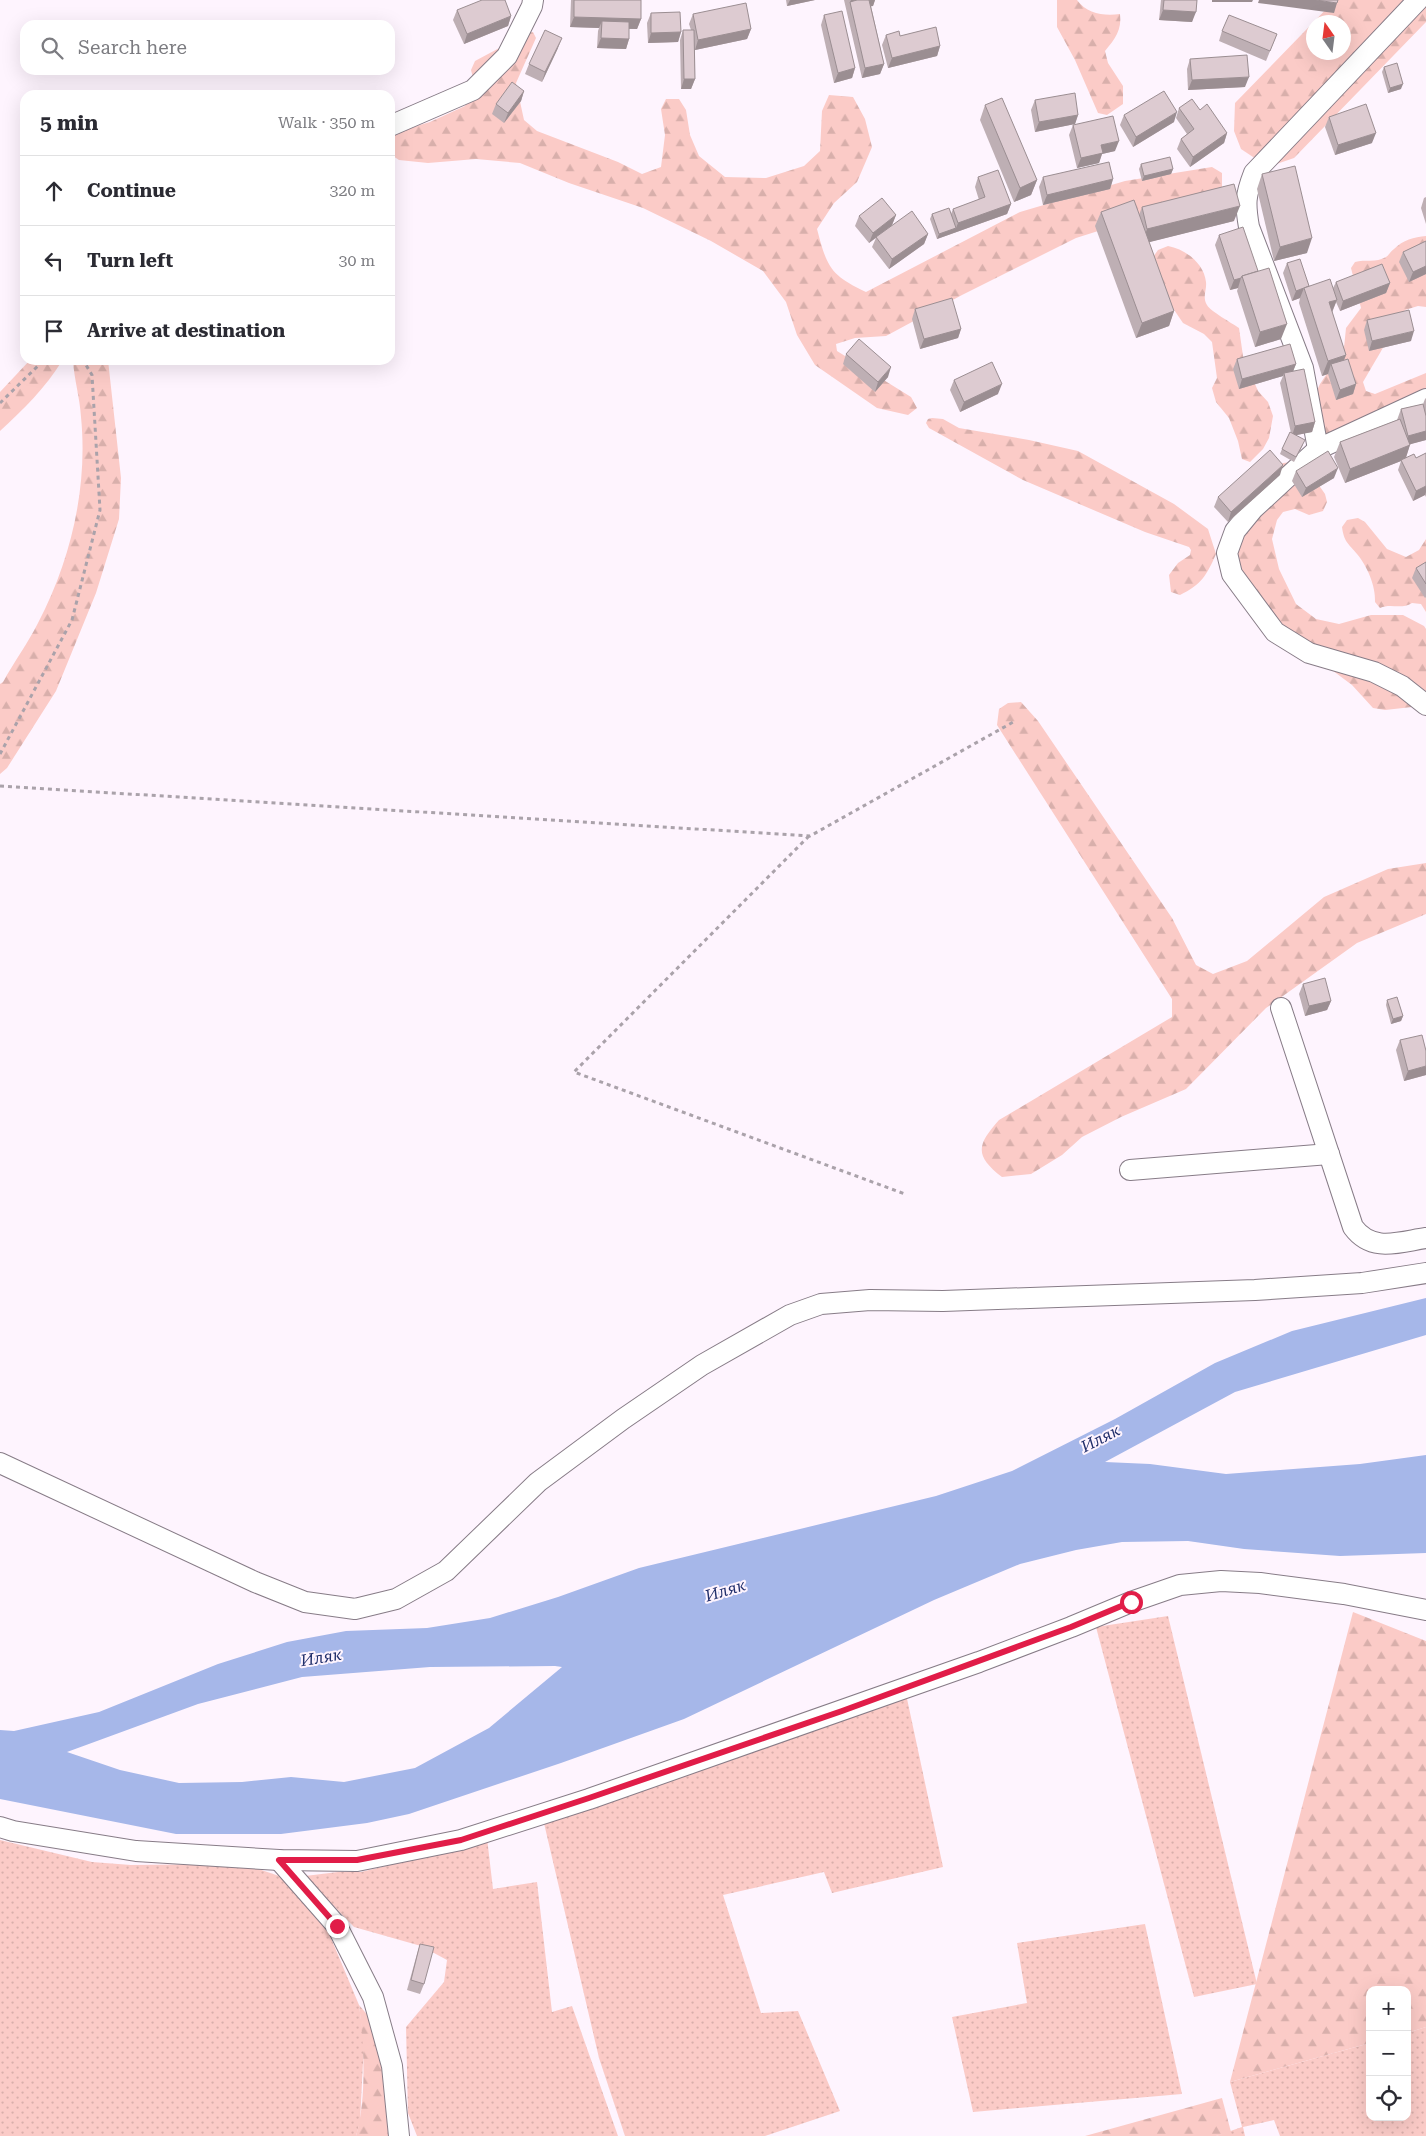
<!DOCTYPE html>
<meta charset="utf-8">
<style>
body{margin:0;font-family:"Roboto Serif",serif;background:#f2f2f3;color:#2b2b33}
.controls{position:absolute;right:15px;bottom:15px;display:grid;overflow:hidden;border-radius:10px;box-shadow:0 5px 20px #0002}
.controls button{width:45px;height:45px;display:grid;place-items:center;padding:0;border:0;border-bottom:1px solid #e1e1e2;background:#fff;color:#2b2b33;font:25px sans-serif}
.compass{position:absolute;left:1306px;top:15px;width:45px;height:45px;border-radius:50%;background:#fff;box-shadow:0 5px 20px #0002;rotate:346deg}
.stop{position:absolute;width:15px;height:15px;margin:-11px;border:4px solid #e11d48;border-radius:50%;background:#fff}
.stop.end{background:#e11d48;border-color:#fff;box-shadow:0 1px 5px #0008}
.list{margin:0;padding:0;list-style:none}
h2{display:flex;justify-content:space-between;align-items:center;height:65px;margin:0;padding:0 20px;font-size:21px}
h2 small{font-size:16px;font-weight:400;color:#7c7c81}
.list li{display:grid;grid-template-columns:32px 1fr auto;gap:15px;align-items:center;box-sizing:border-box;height:70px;padding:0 20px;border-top:1px solid #e1e1e2}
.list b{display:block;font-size:19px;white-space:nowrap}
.list em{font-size:16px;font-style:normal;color:#7c7c81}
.icon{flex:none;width:28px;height:28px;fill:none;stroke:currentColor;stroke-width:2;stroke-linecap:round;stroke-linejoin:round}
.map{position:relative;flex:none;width:1426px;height:2136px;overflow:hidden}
.search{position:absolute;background:#fff;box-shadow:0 5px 20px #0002;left:20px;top:20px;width:375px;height:55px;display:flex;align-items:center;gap:12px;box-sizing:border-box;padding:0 18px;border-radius:15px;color:#7c7c81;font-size:19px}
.panel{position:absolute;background:#fff;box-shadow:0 5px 20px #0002;left:20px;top:90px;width:375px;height:275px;border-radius:15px}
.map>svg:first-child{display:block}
.grass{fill:url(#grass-dots)}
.forest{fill:url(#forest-firs);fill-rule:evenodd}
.water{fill:#a6b7e9;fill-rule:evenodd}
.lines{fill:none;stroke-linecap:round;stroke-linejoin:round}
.minor-casing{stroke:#877c87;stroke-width:22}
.path{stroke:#aaa2aa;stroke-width:3;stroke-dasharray:4 4;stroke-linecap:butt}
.minor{stroke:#fff;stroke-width:20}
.wall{fill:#beafb4}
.shaded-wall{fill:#9b8e92}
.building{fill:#ddcbd1;stroke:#9b8e92}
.route{stroke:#e11d48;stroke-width:6}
.labels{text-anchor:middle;stroke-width:4;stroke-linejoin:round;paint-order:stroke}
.water-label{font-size:16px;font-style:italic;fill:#22306c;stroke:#fef4fe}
</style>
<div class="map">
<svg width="1426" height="2136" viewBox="0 0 1426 2136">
<defs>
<pattern id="grass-dots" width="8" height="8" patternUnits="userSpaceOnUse" patternTransform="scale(1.25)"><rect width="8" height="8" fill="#fbcbc7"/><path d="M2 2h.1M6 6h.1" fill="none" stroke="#d8afab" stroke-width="1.8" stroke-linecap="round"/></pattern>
<pattern id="forest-firs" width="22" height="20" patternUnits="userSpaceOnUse" patternTransform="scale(1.25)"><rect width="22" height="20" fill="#fbcbc7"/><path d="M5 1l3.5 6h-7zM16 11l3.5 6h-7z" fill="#d8afab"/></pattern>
</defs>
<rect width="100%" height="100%" fill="#fef4fe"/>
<g class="grass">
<polygon points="1168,1616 1257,1984 1194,1997 1096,1627"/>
<polygon points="906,1694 943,1867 832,1893 824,1872 723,1895 761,2013 798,2011 840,2111 765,2136 625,2136 599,2058 543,1819"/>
<polygon points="487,1838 493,1889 537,1882 552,2012 572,2006 618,2136 417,2136 408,2113 406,2027 444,1982 447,1960 421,1946 354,1927 305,1876 338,1872 361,1872 448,1851"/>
<polygon points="0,1840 92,1862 131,1865 244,1864 288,1879 328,1931 359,2005 364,2042 360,2122 356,2136 0,2136"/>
<polygon points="1145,1924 1182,2094 973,2112 952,2017 1027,2003 1017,1943"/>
<polygon points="1426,2027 1426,2136 1280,2136 1274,2120 1243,2127 1245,2136 1216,2136 1242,2127 1230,2082 1370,2043 1370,2117 1407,2117 1407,2033"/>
</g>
<g class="forest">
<path d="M1057 0H1077C1087 14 1104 16 1120 14 1122 30 1115 39 1105 51L1108 63 1123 86V104L1107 115 1098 113 1075 60 1057 27Z"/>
<path d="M1335 0H1426V22L1294 158 1268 167 1241 149 1234 131 1235 103ZM1314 22H1344V52H1314Z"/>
<path d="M533 32 536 38 516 83 524 120 537 131 618 162 642 174 661 167 665 135 661 109 666 99H679L686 110 690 135 699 156 725 177 766 178 804 166 820 151 822 111 829 95 853 97 865 119 872 147 857 182 834 203 817 229C827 267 830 275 866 292L1020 212 1125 181 1212 167 1222 173V187L1209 196 1076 238 962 295 886 336 855 338 836 344 837 351 911 397 917 408 908 415 877 408 815 365 797 335 786 302 763 271 711 241 643 208 569 183 520 163 476 159 428 163 399 160 390 154V134L430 122 465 106 473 78 471 70 475 61 527 33Z"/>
<path d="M1426 236V307L1418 306 1405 310 1363 382 1366 391 1375 394 1426 373V393L1324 438 1311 403 1320 384 1344 348 1346 328 1361 308 1351 268 1355 262C1365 259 1376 263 1386 257 1389 255 1391 251 1394 249 1403 240 1414 237 1426 236Z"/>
<path d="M1168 246C1185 249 1204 263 1206 282 1207 290 1202 297 1207 305 1210 311 1232 323 1239 328L1243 356 1258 391 1268 402 1273 416 1269 438 1263 449 1250 462 1242 459 1238 441 1229 418 1216 402 1212 388 1217 378 1212 342 1204 334 1183 323 1164 295 1153 257 1158 250Z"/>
<path d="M30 360 62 361C46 387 23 410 0 431V392Z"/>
<path d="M73 360H108L121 478 119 519 96 593 56 691 7 768 0 774V684L3 682C14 662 28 643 38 623 71 560 88 487 81 417 80 398 74 379 73 360Z"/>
<path d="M932 418 943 419 959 428 1029 440 1078 451 1174 504 1208 529 1216 554C1207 575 1201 585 1180 595L1171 592 1169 575 1178 563 1190 555 1191 550 1189 547 1145 532 1023 480 929 428 926 423 928 419Z"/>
<polygon points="1302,461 1325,494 1327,502 1323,511 1309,515 1295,509 1283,512 1277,520 1272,539 1279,569 1296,604 1316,619 1339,624 1371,615 1403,615 1424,626 1426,629 1426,716 1412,707 1385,710 1373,708 1352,685 1297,644 1232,586 1234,522 1278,466 1283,463"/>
<path d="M1358 518 1365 522 1387 549 1406 557 1419 550 1426 539V612L1421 604 1412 603C1401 610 1391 603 1380 608L1375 602C1376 586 1367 566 1357 554 1348 543 1344 542 1342 527L1347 520Z"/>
<path d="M1021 702 1038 721 1172 918 1196 965 1213 974 1247 961 1324 897 1388 869 1426 863V914L1357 943 1266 1008 1186 1089 1121 1117 1082 1137 1062 1155 1031 1174 1002 1177C974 1155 977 1145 999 1120L1172 1017V999L997 725 999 709 1008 703Z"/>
<polygon points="1353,1612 1426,1641 1426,2027 1407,2033 1407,1990 1370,1990 1370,2043 1230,2082"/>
<path d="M359 2005 392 2044V2136H356C367 2098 364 2044 359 2005Z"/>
<polygon points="1222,2098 1231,2132 1216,2136 1085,2136"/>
</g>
<path class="water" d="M1426 1298V1335L1235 1392 1105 1462 1150 1464 1226 1474 1360 1464 1426 1455V1553L1340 1556 1244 1549 1188 1541 1122 1542 1076 1550 1020 1564 934 1600 684 1719 561 1763 409 1814 367 1823 281 1834H176L0 1799V1730L14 1731 99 1712 218 1664 287 1642 346 1631 427 1628 490 1618 558 1597 639 1568 936 1496 1012 1471 1115 1419 1215 1363 1292 1331ZM555 1666 562 1667 489 1728 415 1768 344 1782 291 1777 242 1782 179 1783 120 1770 67 1752 198 1704 302 1677 430 1667Z"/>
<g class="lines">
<g class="minor-casing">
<g id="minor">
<path d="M1418 0 1254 173C1245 196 1245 204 1249 227L1303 368 1318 449 1426 399"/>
<polyline points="390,126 473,90 507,56 532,6 533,0"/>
<polyline points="1318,449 1253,509 1235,531 1227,553 1232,574 1275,632 1309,653 1374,672 1402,686 1426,705"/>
<path d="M1281 1008 1353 1227C1372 1253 1399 1242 1426 1238"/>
<polyline points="1130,1170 1329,1154"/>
<polyline points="0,1463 255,1582 305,1602 355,1609 396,1599 446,1571 538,1482 623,1419 702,1365 790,1315 821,1304 870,1300 943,1301 1255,1290 1362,1283 1426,1273"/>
<polyline points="0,1827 13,1831 136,1851 279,1860 357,1861 461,1840 589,1799 979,1662 1071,1627 1131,1602 1180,1585 1221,1581 1260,1583 1344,1594 1426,1610"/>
<polyline points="279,1860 337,1926 373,1997 392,2066 399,2136"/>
</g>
</g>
<g class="path">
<polyline points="0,403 44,360"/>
<polyline points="0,754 72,620 100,510 92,375 83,360"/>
<polyline points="0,786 810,836 1015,721"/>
<polyline points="809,836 574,1072 905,1194"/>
</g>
<use href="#minor" class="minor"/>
</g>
<g class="wall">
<polygon points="571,0 641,0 641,19 637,29 629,29 629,39 626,49 597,48 598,31 599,28 570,27"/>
<polygon points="786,0 815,0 787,6"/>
<polygon points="844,0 875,0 873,6 871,6 884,64 880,74 862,78"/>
<polygon points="1161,0 1197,0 1192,22 1159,20"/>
<polygon points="457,10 511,16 508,26 464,44 453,20"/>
<polygon points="651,13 681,32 678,42 648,43 647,23"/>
<polygon points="693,14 751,29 747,39 695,50 695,79 691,89 681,89 680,40 683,30 691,30 689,24"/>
<polygon points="824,15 855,68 852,78 834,83 821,25"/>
<polygon points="1222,31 1277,34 1266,61 1219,41"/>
<polygon points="886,35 900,36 940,46 937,56 888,68 882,45"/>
<polygon points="558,48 542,82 525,74 529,64"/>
<polygon points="1190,59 1245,87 1188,90 1187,69"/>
<polygon points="1384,67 1401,89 1388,93 1382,72"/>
<polygon points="524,91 521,101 504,123 492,114 496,104"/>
<polygon points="1035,100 1078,115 1075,124 1035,132 1031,110"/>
<polygon points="985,105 1037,180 1031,195 1014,202 980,120"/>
<polygon points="1179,108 1200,110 1227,133 1224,143 1190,167 1177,149 1181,139 1187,134 1176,118"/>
<polygon points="1124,115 1174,122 1133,147 1120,125"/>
<polygon points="1329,117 1372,143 1335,155 1325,127"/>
<polygon points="1073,125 1115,151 1102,154 1099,163 1077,168 1069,135"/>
<polygon points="1141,164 1173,169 1171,174 1142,181 1139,169"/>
<polygon points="1262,174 1307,253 1274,261 1257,189"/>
<polygon points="978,177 1011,204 1007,214 937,239 930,219 932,214 951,214 953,209 979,200 975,187"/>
<polygon points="1043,177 1113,179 1110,189 1043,205 1039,187"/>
<polygon points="1426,197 1426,224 1421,208 1424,198"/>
<polygon points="1142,207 1234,221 1149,242 1174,311 1169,326 1136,338 1095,226 1101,212 1139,215"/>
<polygon points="896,215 892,225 928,234 924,244 889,269 872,247 876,238 869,243 855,226 859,216"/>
<polygon points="1219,235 1258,271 1281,339 1255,347 1237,291 1238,288 1230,290 1215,245"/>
<polygon points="1426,241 1426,274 1409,282 1399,262 1403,252"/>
<polygon points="1287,263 1309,286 1333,288 1336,282 1390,283 1386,293 1340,311 1336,302 1332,313 1346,355 1344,360 1356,384 1353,394 1336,400 1328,374 1322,376 1299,303 1300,298 1292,301 1283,273"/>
<polygon points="915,309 961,329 958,338 920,349 912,319"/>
<polygon points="1367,320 1411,341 1369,351 1364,330"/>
<polygon points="846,354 888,377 875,392 843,364"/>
<polygon points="1237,359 1296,364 1293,371 1315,422 1312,432 1296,435 1303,445 1294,462 1280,454 1282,449 1291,433 1280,383 1283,376 1239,389 1233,369"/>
<polygon points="954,380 998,394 960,412 950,390"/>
<polygon points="1426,398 1426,440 1410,444 1406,458 1416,458 1426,453 1426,497 1425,495 1413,501 1398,470 1401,461 1345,483 1334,457 1340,442 1397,420 1401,409 1423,404 1425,399"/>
<polygon points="1296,471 1334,478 1302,497 1292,481"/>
<polygon points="1280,475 1228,522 1214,507 1218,497"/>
<polygon points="1426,562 1426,597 1425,598 1412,578 1416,568"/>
<polygon points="1303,984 1331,1001 1327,1010 1305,1016 1299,994"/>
<polygon points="1387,1000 1403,1016 1401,1021 1391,1024 1386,1005"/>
<polygon points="1400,1040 1426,1075 1404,1081 1396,1050"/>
<polygon points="420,1944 424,1984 420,1994 407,1990 417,1954"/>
</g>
<g class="shaded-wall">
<polygon points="790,0 815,0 787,6"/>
<polygon points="851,0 875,0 873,6 852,10 850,2"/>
<polygon points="1212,0 1253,0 1252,2 1212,2"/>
<polygon points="1259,0 1316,0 1337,3 1334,13 1258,3"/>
<polygon points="1163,10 1196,12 1192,22 1159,20"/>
<polygon points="511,16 508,26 464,44 467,34"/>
<polygon points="574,17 641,19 637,29 601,28 602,21 599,28 570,27"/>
<polygon points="751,29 747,39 695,50 698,40"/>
<polygon points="681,32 678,42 648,43 651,33"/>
<polygon points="562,38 558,48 542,82 545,72"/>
<polygon points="601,38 629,39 626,49 597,48"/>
<polygon points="940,46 937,56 888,68 892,58"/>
<polygon points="884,64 880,74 862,78 865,68"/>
<polygon points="855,68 852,78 834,83 838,73"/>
<polygon points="1249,77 1245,87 1188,90 1192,80"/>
<polygon points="684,79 695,79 691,89 681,89"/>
<polygon points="1403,84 1401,89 1388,93 1390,88"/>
<polygon points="524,91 521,101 504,123 508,113"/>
<polygon points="1177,112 1174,122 1133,147 1136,137"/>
<polygon points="1078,115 1075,124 1035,132 1039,122"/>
<polygon points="1227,133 1224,143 1190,167 1193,157"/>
<polygon points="1376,133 1372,143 1335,155 1338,145"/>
<polygon points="1119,141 1115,151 1102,154 1099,163 1077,168 1081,158 1101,145"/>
<polygon points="1173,169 1171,174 1142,181 1144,176"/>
<polygon points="1113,179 1110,189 1043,205 1047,195"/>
<polygon points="1037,180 1031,195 1014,202 1020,188"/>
<polygon points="1011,204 1007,214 937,239 939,234 956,228 958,223"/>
<polygon points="1240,206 1234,221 1142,244 1147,229"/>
<polygon points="896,215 892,225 869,243 873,233"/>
<polygon points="928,234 924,244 889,269 892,259"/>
<polygon points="1312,238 1307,253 1274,261 1280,247"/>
<polygon points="1426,266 1426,274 1409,282 1413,272"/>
<polygon points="1241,278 1238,288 1230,290 1234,280"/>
<polygon points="1390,283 1386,293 1340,311 1343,301"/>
<polygon points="1304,288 1300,298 1292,301 1296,291"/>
<polygon points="1337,300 1331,314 1329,302"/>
<polygon points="1174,311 1169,326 1136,338 1142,323"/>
<polygon points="1287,324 1281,339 1255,347 1260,332"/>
<polygon points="961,329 958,338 920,349 924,339"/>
<polygon points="1414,331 1411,341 1369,351 1372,341"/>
<polygon points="1346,355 1340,370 1331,364 1328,374 1322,376 1328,361"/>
<polygon points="1296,364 1292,374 1284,373 1283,376 1239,389 1242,379"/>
<polygon points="891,367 888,377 875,392 878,382"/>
<polygon points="1002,384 998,394 960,412 964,402"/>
<polygon points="1356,384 1353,394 1336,400 1340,390"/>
<polygon points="1315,422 1312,432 1292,436 1295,426"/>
<polygon points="1426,431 1426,440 1404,446 1408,436"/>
<polygon points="1410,445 1405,460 1401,460 1401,461 1345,483 1350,469"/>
<polygon points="1283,465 1280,475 1228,522 1231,512"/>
<polygon points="1338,468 1334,478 1302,497 1306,488"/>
<polygon points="1426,486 1426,492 1425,495 1413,501 1416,491"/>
<polygon points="1331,1001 1327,1010 1305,1016 1309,1006"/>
<polygon points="1403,1016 1401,1021 1391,1024 1393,1019"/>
<polygon points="1426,1066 1426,1075 1404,1081 1408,1071"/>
</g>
<g class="building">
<polygon points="482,0 505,0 511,16 467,34 457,10"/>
<polygon points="574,0 641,0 641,19 574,17"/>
<polygon points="857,0 869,0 884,64 865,68 850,2"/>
<polygon points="1164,0 1197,0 1196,12 1163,10"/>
<polygon points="1316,0 1338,0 1337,3"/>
<polygon points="746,3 751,29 698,40 693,14"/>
<polygon points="842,11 855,68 838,73 824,15"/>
<polygon points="680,12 681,32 651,33 651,13"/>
<polygon points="1229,15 1277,34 1270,51 1222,31"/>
<polygon points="602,21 629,22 629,39 601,38"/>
<polygon points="936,27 940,46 892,58 886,35 899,31 900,36"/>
<polygon points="545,30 562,38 545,72 529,64"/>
<polygon points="683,30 694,30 695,79 684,79"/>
<polygon points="1247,55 1249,77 1192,80 1190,59"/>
<polygon points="1397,63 1403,84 1390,88 1384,67"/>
<polygon points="512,82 524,91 508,113 496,104"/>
<polygon points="1164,91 1177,112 1136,137 1124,115"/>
<polygon points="1075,93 1078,115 1039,122 1035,100"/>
<polygon points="1002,98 1037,180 1020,188 985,105"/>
<polygon points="1192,99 1200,110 1207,104 1227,133 1193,157 1181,139 1194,129 1179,108"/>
<polygon points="1366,104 1376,133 1338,145 1329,117"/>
<polygon points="1113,116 1119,141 1101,145 1103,153 1081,158 1073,125"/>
<polygon points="1170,157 1173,169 1144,176 1141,164"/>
<polygon points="1109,162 1113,179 1047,195 1043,177"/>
<polygon points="1295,166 1312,238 1280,247 1262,174"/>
<polygon points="998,170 1011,204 958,223 953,209 985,197 978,177"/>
<polygon points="1234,184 1240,206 1147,229 1142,207"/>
<polygon points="882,198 896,215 873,233 859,216"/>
<polygon points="1134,200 1174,311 1142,323 1101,212"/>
<polygon points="949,208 956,228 939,234 932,214"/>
<polygon points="912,211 928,234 892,259 876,237"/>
<polygon points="1243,227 1258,271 1242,276 1241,278 1234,280 1219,235"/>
<polygon points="1426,241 1426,266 1413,272 1403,252"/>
<polygon points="1300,259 1309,286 1296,291 1287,263"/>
<polygon points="1382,264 1390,283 1343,301 1336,282"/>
<polygon points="1269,268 1287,324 1260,332 1242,276"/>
<polygon points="1330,279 1337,300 1329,302 1346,355 1328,361 1304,288"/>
<polygon points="952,298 961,329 924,339 915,309"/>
<polygon points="1409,310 1414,331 1372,341 1367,320"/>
<polygon points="859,339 891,367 878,382 846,354"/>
<polygon points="1290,344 1296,364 1242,379 1237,359"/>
<polygon points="1348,359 1356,384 1340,390 1331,364"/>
<polygon points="992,362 1002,384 964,402 954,380"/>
<polygon points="1304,369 1315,422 1295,426 1284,373"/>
<polygon points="1423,404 1426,416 1426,431 1408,436 1401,409"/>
<polygon points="1400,419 1410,445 1350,469 1340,442"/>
<polygon points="1290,432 1305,440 1296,457 1282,449"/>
<polygon points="1270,450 1283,465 1231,512 1218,497"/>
<polygon points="1328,451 1338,468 1306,488 1296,471"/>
<polygon points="1426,453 1426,486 1416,491 1401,460 1414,454 1416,458"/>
<polygon points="1426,562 1426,584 1416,568"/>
<polygon points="1325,978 1331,1001 1309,1006 1303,984"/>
<polygon points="1397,997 1403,1016 1393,1019 1387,1000"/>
<polygon points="1422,1035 1426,1051 1426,1066 1408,1071 1400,1040"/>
<polygon points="420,1944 434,1947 424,1984 411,1980"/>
</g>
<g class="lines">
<polyline class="route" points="337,1926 279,1860 357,1860 461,1840 589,1798 842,1711 1071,1627 1131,1602"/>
</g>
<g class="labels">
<g class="water-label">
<text transform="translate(1100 1438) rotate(-27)" y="6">Иляк</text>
<text transform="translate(725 1590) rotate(-17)" y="6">Иляк</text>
<text transform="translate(321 1657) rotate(-9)" y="6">Иляк</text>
</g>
</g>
</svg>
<div class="controls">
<button>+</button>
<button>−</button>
<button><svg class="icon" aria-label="locate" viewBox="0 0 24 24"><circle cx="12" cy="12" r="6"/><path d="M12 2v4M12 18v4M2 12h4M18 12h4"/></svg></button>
</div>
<svg class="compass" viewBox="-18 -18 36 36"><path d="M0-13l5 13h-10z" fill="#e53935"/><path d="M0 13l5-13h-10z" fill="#7c7c81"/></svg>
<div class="stop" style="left:1131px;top:1602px"></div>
<div class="stop end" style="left:337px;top:1926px"></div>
<div class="search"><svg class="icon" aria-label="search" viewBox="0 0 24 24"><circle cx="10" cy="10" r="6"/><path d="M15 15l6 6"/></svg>Search here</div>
<section class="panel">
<h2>5 min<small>Walk · 350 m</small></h2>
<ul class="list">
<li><svg class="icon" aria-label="ahead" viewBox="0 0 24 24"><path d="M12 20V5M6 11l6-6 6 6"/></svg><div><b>Continue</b></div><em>320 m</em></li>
<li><svg class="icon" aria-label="left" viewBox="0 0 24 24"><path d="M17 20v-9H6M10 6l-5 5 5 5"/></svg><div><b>Turn left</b></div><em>30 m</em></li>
<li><svg class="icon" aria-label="arrive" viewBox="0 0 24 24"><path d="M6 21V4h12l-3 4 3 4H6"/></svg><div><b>Arrive at destination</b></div></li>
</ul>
</section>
</div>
